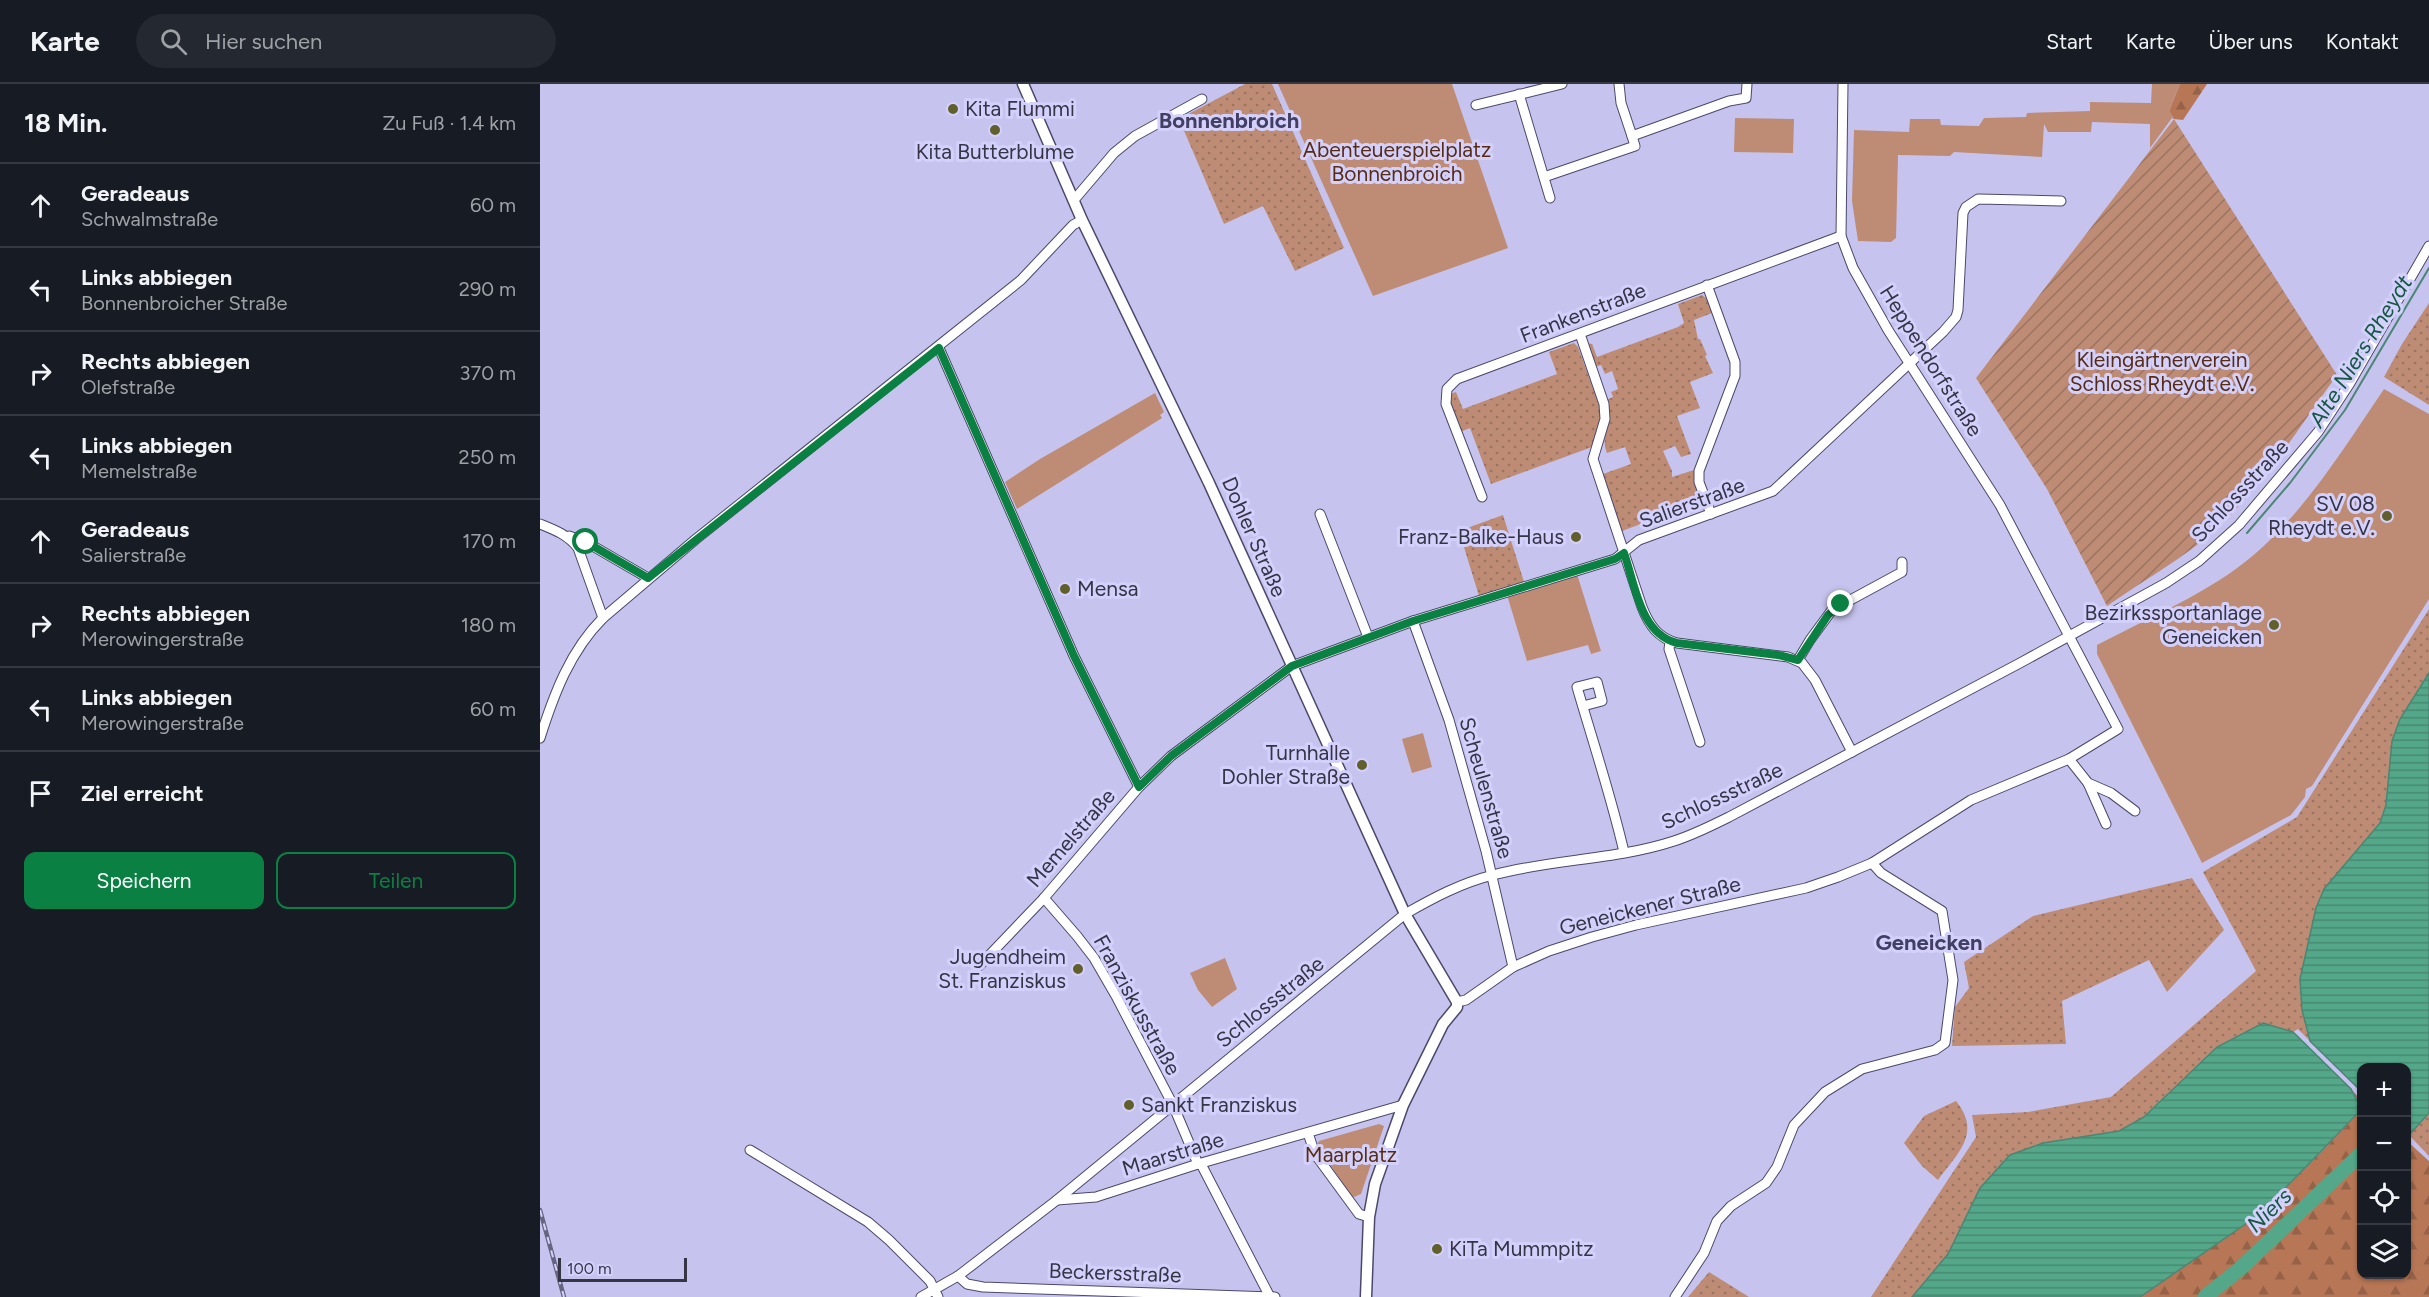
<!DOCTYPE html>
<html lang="de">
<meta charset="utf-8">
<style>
body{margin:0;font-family:Figtree,sans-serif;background:#242831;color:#f1f3f6}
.controls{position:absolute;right:18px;bottom:18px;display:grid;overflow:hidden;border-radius:12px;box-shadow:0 2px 4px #0004}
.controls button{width:54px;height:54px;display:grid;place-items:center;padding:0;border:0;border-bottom:2px solid #363941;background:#171b24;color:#f1f3f6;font:30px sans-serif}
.scale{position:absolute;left:18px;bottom:15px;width:129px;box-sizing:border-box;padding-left:6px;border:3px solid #363546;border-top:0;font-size:16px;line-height:21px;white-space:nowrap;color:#363546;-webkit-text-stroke:4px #d3d1fc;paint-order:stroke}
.stop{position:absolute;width:18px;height:18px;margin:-14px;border:4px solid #0b8043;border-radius:50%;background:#fff}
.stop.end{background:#0b8043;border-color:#fff;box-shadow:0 2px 6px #0008}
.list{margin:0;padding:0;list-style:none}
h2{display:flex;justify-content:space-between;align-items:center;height:78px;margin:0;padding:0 24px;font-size:26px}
h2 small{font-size:20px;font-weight:400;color:#9ea1a6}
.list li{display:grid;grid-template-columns:39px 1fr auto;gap:18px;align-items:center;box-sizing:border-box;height:84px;padding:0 24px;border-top:2px solid #363941}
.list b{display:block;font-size:22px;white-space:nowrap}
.list p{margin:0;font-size:20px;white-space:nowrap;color:#9ea1a6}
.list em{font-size:20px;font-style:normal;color:#9ea1a6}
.actions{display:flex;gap:12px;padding:18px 24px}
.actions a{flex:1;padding:14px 0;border:2px solid #0b8043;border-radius:12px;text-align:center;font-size:21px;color:#0b8043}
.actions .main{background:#0b8043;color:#fff}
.icon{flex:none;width:33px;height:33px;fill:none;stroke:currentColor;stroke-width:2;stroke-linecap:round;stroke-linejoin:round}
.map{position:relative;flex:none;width:1889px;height:1213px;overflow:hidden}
header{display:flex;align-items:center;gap:36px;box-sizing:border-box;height:84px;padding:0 30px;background:#171b24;border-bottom:2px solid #363941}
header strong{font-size:28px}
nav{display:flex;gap:33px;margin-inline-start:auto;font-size:21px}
.search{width:420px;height:54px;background:#242831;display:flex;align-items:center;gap:15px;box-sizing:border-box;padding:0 21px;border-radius:33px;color:#9ea1a6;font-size:22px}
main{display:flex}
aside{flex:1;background:#171b24}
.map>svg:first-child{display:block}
.grass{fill:url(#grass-dots)}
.forest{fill:url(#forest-firs)}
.park{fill:#be8c74}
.garden{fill:url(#garden-furrows)}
.water{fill:url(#water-rules);stroke:#4b8675;stroke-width:1.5}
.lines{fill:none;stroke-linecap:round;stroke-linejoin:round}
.stream{stroke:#4b8675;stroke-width:2}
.river{stroke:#54a889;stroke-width:15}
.minor-casing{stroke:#4b486c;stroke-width:11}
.major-casing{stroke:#4b486c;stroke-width:13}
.minor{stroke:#fff;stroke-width:9}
.major{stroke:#fff;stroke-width:10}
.rail-casing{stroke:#66647e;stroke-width:4.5}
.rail{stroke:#d3d1fc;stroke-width:2;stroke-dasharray:7;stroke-linecap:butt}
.route{stroke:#0b8043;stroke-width:8}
.poi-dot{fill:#61602c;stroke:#d3d1fc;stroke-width:2}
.labels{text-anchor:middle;stroke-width:6;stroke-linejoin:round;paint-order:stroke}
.poi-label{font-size:21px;fill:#363546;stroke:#d3d1fc;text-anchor:end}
.park-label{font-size:21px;fill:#582c13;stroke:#d3d1fc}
.street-label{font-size:21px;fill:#363546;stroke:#d3d1fc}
.neighbourhood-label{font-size:22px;font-weight:bold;fill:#423f62;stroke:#d3d1fc}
.water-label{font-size:22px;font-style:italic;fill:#165843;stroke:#d3d1fc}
</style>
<header>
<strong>Karte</strong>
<div class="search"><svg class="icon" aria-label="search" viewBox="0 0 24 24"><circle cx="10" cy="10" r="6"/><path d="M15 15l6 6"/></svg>Hier suchen</div>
<nav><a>Start</a><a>Karte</a><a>Über uns</a><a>Kontakt</a></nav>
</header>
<main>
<aside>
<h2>18 Min.<small>Zu Fuß · 1.4 km</small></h2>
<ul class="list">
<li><svg class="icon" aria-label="ahead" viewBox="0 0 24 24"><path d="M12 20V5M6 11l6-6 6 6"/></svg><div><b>Geradeaus</b><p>Schwalmstraße</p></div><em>60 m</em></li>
<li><svg class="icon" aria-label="left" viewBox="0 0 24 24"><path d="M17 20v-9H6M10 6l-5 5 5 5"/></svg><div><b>Links abbiegen</b><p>Bonnenbroicher Straße</p></div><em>290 m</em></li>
<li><svg class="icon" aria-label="right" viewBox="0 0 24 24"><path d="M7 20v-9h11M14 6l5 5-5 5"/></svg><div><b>Rechts abbiegen</b><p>Olefstraße</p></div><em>370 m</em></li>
<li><svg class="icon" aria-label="left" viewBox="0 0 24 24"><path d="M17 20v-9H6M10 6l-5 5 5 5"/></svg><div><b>Links abbiegen</b><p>Memelstraße</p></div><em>250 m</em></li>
<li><svg class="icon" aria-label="ahead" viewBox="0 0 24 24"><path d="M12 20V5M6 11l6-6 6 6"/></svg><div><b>Geradeaus</b><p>Salierstraße</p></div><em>170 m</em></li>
<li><svg class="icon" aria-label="right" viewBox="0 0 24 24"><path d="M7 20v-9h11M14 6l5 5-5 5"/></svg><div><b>Rechts abbiegen</b><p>Merowingerstraße</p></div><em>180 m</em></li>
<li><svg class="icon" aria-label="left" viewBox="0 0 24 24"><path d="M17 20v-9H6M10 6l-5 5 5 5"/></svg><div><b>Links abbiegen</b><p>Merowingerstraße</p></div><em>60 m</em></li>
<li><svg class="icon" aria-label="arrive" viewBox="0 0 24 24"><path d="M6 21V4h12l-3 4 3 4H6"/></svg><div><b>Ziel erreicht</b></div></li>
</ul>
<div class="actions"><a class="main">Speichern</a><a>Teilen</a></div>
</aside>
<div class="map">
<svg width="1889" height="1213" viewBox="0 0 1889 1213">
<defs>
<pattern id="grass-dots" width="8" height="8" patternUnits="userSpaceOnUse" patternTransform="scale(1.5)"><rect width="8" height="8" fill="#be8c74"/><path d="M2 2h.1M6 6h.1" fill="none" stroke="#9b7361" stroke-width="1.8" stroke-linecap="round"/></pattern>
<pattern id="forest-firs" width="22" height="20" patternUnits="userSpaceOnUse" patternTransform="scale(1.5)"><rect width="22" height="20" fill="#b77655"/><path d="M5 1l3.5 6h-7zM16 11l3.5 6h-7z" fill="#966248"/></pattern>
<pattern id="garden-furrows" width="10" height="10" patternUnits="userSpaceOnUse" patternTransform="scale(1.5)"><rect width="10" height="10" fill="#be8c74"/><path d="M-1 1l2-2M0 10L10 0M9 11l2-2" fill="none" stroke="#9b7361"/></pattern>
<pattern id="water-rules" width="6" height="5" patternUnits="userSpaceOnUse" patternTransform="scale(1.5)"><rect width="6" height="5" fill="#54a889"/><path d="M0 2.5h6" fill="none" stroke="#468a72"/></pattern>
</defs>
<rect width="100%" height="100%" fill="#c6c4ef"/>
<g class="grass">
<polygon points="705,0 732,0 804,164 755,187 723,122 684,140 639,35"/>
<path d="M1162 211 1166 214 1172 229 1154 236 1158 255H1160L1167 271 1165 272 1173 289 1150 298 1160 324 1137 332 1151 370 1141 373 1135 362 1123 367 1132 387V393L1154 386V399L1160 418 1082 447 1063 390 1091 380 1085 363 1067 369C1059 351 1074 339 1066 316L1073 313 1071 308 1078 305 1072 287 1065 290 1061 281 1055 283 1046 259 1052 260 1057 273 1138 243 1144 239 1138 220Z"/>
<polygon points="1889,219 1889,321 1844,293 1862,260"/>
<polygon points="1034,259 1038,263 1061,326 1058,347 1052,363 951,400 930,344 920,348 910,321 910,310 916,308 923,325 1017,290 1009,268"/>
<polygon points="963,431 984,498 939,512 919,447"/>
<polygon points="1889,525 1889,589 1860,635 1852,657 1846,721 1840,739 1784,805 1776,824 1760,895 1762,926 1770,957 1758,945 1753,948 1723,939 1677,963 1604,1033 1579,1047 1503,1059 1470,1071 1440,1104 1408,1170 1372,1213 1331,1213 1436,1053 1432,1031 1488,1028 1571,1013 1716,887 1663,788 1757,733"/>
<polygon points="1652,794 1684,846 1627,908 1609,876 1522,917 1526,960 1412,962 1415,923 1429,904 1424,878 1493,832"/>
<path d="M1416 1017C1442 1049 1418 1069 1398 1096L1382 1082 1364 1059 1384 1032Z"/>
<polygon points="1889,1029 1889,1072 1869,1051"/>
<polygon points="1169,1188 1209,1213 1148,1213"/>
</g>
<g class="forest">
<polygon points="1640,0 1667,0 1643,36 1634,35 1629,27"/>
<polygon points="1811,1005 1821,1016 1822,1190 1866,1190 1867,1057 1889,1077 1889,1213 1600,1213 1720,1130 1821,1027 1821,1021"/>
</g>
<g class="park">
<polygon points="738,0 912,0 968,164 833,212"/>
<polygon points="1612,0 1640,0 1629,27 1634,35 1632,34 1610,64 1610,40 1552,38 1551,48 1508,48 1504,40 1502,73 1414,68 1410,72 1358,71 1356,154 1351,158 1318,157 1312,117 1314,46 1369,48 1370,35 1400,35 1401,41 1439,42 1444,34 1486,33 1487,29 1550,27 1550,18 1611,19"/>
<polygon points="1195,34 1254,35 1253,69 1194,68"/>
<path d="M1844 305 1889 330V515L1772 702 1766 705 1765 713 1751 731 1662 779 1557 570V561C1597 540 1640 521 1678 497 1751 452 1797 374 1844 305Z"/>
<polygon points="615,309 624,328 620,331 622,334 477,425 465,398 500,375"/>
<polygon points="1037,490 1061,567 1051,570 1048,561 987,577 967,511"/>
<polygon points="883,649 892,683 872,689 862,655"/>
<polygon points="685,874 697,905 672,923 658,906 650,889"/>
<polygon points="839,1040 844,1042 821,1110 814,1113 811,1112 777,1061 779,1057"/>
</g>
<path class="garden" d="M1634 35 1797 291C1755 349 1717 412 1662 457 1632 481 1598 500 1567 522L1507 405 1436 294Z"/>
<g class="water">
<polygon points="1889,589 1889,1029 1869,1051 1866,1049 1866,984 1822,984 1821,1007 1770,957 1762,926 1760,895 1776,824 1784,805 1840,739 1846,721 1852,657 1860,635"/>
<polygon points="1723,939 1753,948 1811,1005 1821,1024 1821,1026 1720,1130 1600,1213 1372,1213 1408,1170 1440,1104 1470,1071 1503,1059 1579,1047 1604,1033 1677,963"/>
</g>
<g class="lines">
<polyline class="stream" points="1707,449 1750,399 1805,326 1889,184"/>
<polyline class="river" points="1665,1213 1701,1184 1822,1069"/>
<g class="minor-casing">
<g id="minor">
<polyline points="1079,0 1081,19 1092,52 1189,17 1206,14 1207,0"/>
<polyline points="979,10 1010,114"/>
<polyline points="936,21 1022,0"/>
<polyline points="1004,93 1095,62 1092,52"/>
<polyline points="534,116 574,69 595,52 662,15"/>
<polyline points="1167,201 1195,278 1195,292 1159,387 1159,398 1171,430"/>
<path d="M1040 250 1064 320 1065 335 1053 375 1102 523C1109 541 1118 554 1137 559L1248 573 1262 579 1275 596 1312 668"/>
<polyline points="399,264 534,572 599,703"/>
<polyline points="942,413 906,320 907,305 917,295 1301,152"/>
<polyline points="780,430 828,553"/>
<path d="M0 440C15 446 28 451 38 464L63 534"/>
<polyline points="29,452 46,458 108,494"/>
<polyline points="873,537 909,636 946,767 973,883"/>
<polyline points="1130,558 1129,565 1160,658"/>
<polyline points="1258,576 1270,556 1292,526 1362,488 1362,478"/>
<path d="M1043 622 1062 617 1057 598 1037 603C1053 658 1071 712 1084 768"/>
<path d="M0 654C14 610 30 567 63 534L156 455 481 196 533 141 542 136"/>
<polyline points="1529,675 1548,699 1566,740"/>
<polyline points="1548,699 1571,709 1595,727"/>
<polyline points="504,814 537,852 554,874 576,912 633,1021 658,1080"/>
<polyline points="439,882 504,814 599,703 631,672 752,582 873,537 1075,475 1099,456 1233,407 1403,248 1416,233 1418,226 1423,129 1426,123 1438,115 1521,117"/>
<polyline points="917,918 926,916 973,883 1009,867 1052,853 1096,841 1266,804 1298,793 1332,779 1431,716 1529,675 1578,645 1460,421 1348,246 1313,184 1301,152 1303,0"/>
<polyline points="768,1049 775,1070 819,1130 829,1133"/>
<polyline points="210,1066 328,1138 349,1156 390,1197 398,1213"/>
<polyline points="661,1080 730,1213"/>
<polyline points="517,1116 556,1113 658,1080 863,1021"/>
<polyline points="418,1192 427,1200 443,1203 735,1213"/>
<path d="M381 1213 418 1192 517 1116 865 830C893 814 921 799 953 791 1012 775 1076 776 1134 757 1153 751 1171 742 1189 733L1480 579 1626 499 1659 477 1699 441 1778 348 1810 299 1889 162"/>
<polyline points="1135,1213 1164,1169 1177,1137 1191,1122 1226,1099 1237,1083 1254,1041 1285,1008 1322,985 1395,966 1405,959 1413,896 1402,827 1341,789 1332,779"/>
</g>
</g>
<g class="major-casing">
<polyline id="major" points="483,0 542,136 669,399 865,830 917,918 917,923 903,940 863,1021 835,1100 829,1133 826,1213"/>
</g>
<use href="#minor" class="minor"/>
<use href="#major" class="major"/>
<g class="rail-casing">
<polyline id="rail" points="0,1126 24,1213"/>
</g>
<use href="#rail" class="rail"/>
</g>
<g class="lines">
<path class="route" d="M46 458 108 494 399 264 534 572 599 703 631 672 752 582 873 537 1075 475 1084 469C1095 500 1100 550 1137 559L1238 571 1258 576 1288 531 1301 520"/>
</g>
<g class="poi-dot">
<circle cx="413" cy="25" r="6"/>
<circle cx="455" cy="46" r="6"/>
<circle cx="1847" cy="432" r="6"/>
<circle cx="1036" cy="453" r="6"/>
<circle cx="525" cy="505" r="6"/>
<circle cx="1734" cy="541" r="6"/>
<circle cx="822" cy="681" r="6"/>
<circle cx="538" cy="885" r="6"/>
<circle cx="589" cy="1021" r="6"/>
<circle cx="897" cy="1165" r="6"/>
</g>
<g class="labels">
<g class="poi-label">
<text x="425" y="32" text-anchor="start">Kita Flummi</text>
<text x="455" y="75" text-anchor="middle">Kita Butterblume</text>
<text x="1835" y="427">SV 08<tspan x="1835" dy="24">Rheydt e.V.</tspan></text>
<text x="1024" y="460">Franz-Balke-Haus</text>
<text x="537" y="512" text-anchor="start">Mensa</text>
<text x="1722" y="536">Bezirkssportanlage<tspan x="1722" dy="24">Geneicken</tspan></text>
<text x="810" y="676">Turnhalle<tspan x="810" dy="24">Dohler Straße</tspan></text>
<text x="526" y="880">Jugendheim<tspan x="526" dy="24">St. Franziskus</tspan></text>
<text x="601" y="1028" text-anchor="start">Sankt Franziskus</text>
<text x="909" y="1172" text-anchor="start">KiTa Mummpitz</text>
</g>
<g class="park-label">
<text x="857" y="73">Abenteuerspielplatz<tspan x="857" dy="24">Bonnenbroich</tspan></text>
<text x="1622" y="283">Kleingärtnerverein<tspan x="1622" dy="24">Schloss Rheydt e.V.</tspan></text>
<text x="811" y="1078">Maarplatz</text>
</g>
<g class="street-label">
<text transform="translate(1043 229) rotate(-21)" y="7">Frankenstraße</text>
<text transform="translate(1391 277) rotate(58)" y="7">Heppendorfstraße</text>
<text transform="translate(1700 407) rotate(-47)" y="7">Schlossstraße</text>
<text transform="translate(1152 419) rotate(-20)" y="7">Salierstraße</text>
<text transform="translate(714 453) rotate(66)" y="7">Dohler Straße</text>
<text transform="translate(946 704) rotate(74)" y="7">Scheulenstraße</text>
<text transform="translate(1182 712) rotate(-25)" y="7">Schlossstraße</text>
<text transform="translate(531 754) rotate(-49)" y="7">Memelstraße</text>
<text transform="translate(1110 822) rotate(-14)" y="7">Geneickener Straße</text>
<text transform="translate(730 918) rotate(-39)" y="7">Schlossstraße</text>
<text transform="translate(597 921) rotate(61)" y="7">Franziskusstraße</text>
<text transform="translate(633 1070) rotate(-17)" y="7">Maarstraße</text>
<text transform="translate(575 1189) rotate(2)" y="7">Beckersstraße</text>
</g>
<g class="neighbourhood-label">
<text x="689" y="44">Bonnenbroich</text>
<text x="1389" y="866">Geneicken</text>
</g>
<g class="water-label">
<text transform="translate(1820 267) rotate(-58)" y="8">Alte Niers Rheydt</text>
<text transform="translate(1729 1126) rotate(-44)" y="8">Niers</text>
</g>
</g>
</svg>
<div class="controls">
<button>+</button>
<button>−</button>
<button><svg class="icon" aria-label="locate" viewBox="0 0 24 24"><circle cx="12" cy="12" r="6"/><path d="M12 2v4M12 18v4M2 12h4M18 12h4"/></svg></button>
<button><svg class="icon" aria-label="layers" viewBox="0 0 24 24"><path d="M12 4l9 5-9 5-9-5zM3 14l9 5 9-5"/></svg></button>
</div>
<div class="scale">100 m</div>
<div class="stop" style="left:46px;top:458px"></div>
<div class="stop end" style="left:1301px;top:520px"></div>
</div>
</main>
